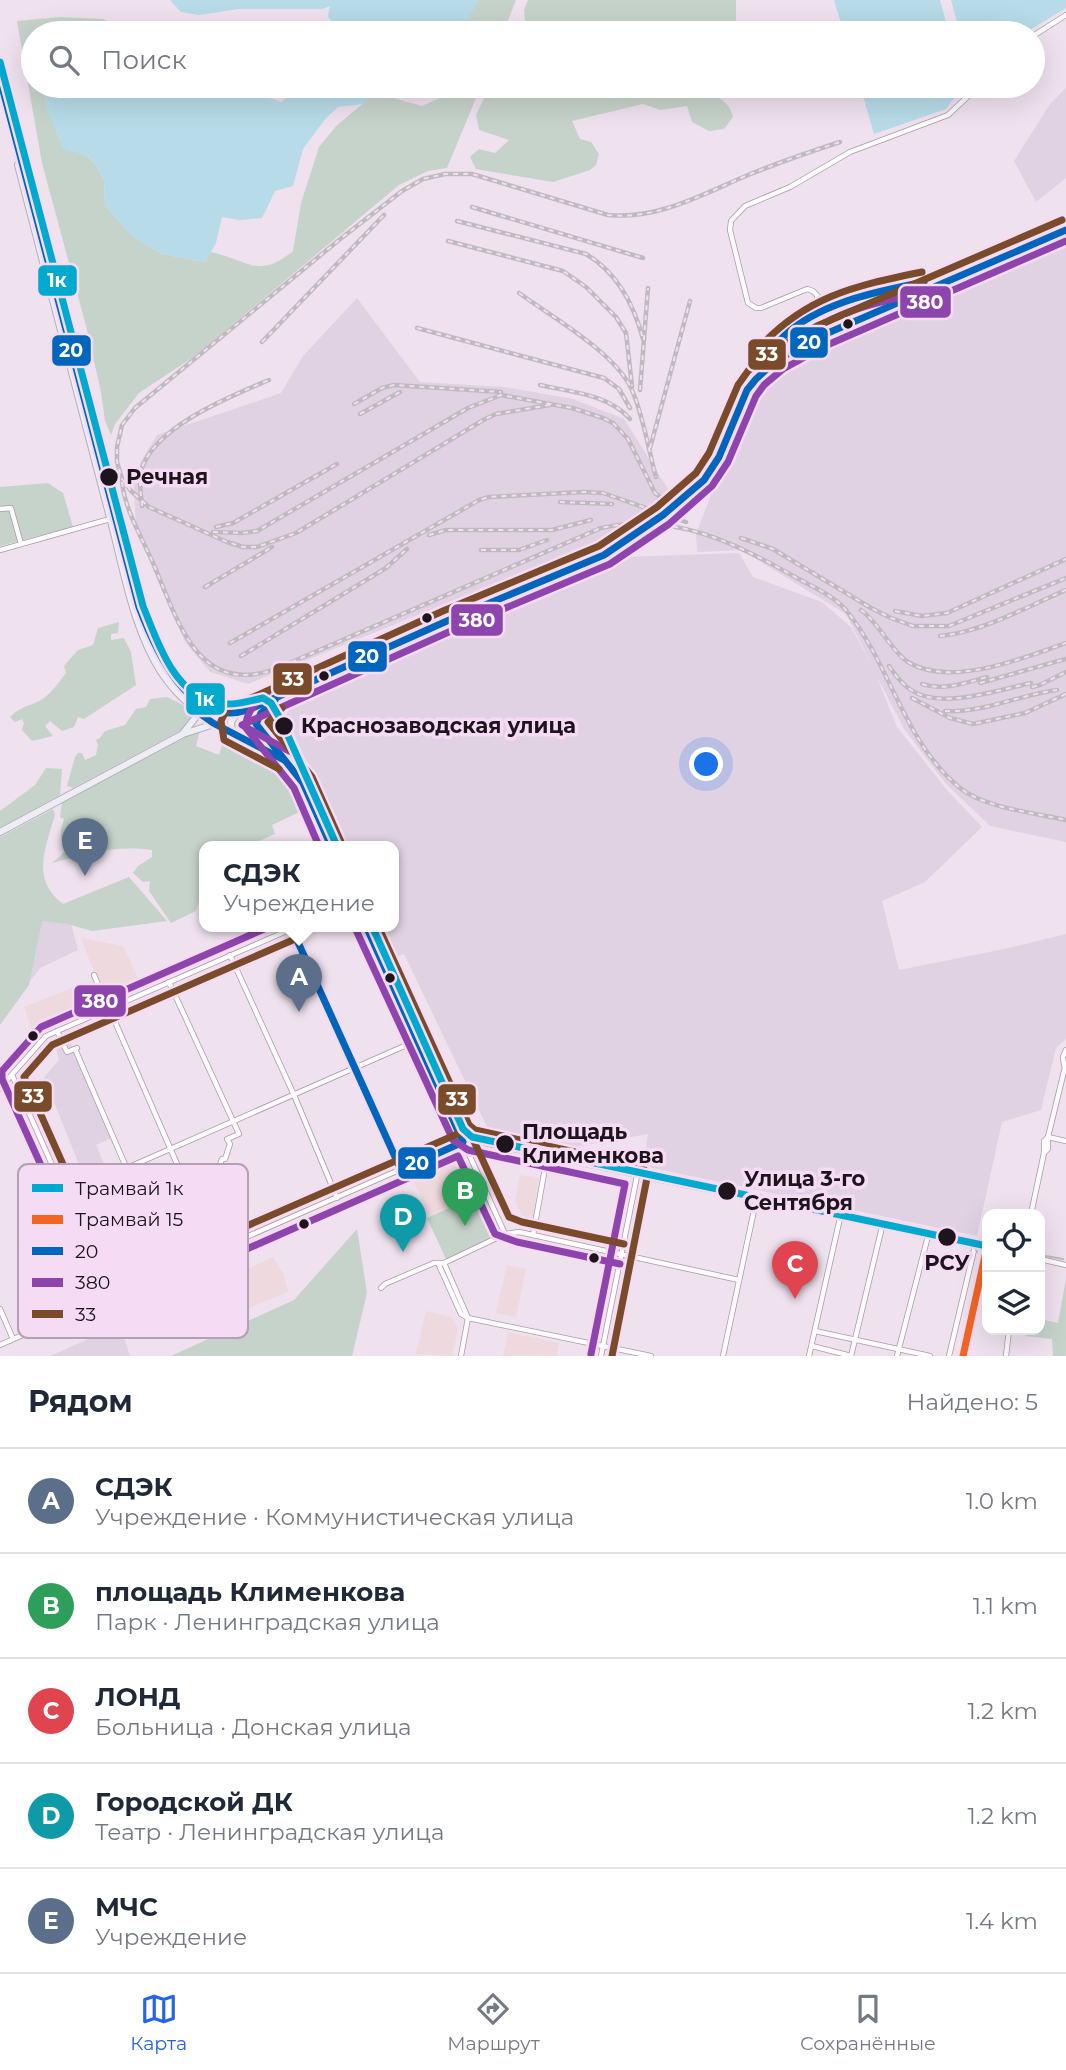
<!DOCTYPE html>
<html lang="ru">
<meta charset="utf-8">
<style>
body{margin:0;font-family:Montserrat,sans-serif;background:#f6f6f7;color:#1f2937}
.controls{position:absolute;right:21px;bottom:21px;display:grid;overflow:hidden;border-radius:14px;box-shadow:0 7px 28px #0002}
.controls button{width:63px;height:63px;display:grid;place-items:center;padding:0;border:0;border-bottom:2px solid #e0e1e3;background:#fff;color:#1f2937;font:35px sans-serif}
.you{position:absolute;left:707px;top:765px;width:24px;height:24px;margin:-18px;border:5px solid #fff;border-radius:50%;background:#1a73e8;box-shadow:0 0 0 10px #1a73e833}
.badge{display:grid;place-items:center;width:46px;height:46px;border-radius:50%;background:#2563eb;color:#fff;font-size:23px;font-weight:700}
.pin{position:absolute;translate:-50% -58px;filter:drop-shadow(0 2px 4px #0008)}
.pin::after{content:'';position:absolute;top:37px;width:24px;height:21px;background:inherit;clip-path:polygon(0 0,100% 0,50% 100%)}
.popup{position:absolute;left:199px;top:841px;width:200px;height:91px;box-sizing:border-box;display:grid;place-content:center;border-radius:14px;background:#fff;filter:drop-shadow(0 2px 5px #0005);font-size:23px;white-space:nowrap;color:#747a83}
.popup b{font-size:26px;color:#1f2937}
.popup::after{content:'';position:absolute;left:50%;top:100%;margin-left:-14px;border:14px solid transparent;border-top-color:#fff}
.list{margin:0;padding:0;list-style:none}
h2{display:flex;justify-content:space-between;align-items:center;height:91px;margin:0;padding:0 28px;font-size:30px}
h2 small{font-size:23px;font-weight:400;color:#747a83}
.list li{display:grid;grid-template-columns:46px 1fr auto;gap:21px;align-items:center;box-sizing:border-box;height:105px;padding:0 28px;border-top:2px solid #e0e1e3}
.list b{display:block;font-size:26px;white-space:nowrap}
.list p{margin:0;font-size:23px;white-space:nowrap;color:#747a83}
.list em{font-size:23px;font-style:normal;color:#747a83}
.icon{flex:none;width:38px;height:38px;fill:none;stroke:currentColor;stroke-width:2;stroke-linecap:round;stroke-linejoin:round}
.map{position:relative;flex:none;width:1066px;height:1356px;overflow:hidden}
.search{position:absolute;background:#fff;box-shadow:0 7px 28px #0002;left:21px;right:21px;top:21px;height:77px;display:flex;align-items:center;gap:18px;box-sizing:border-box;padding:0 24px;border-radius:38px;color:#747a83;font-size:26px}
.sheet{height:616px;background:#fff}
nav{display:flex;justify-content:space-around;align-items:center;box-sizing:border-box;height:98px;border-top:2px solid #e0e1e3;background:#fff;font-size:19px;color:#747a83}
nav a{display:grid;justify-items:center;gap:4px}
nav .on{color:#2563eb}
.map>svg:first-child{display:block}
.industrial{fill:#e0d2e3}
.education{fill:#eed9de}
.green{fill:#c6d3ca}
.water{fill:#b7dbe8}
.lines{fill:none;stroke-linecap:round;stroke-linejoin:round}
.minor-casing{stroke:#a69ba5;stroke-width:6}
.major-casing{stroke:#b4adbe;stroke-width:8}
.minor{stroke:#fdfafc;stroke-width:4.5}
.major{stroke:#eeedf4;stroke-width:6}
.tram{stroke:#bebbbe;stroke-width:2}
.rail-casing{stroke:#bebbbe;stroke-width:4.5}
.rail{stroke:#f5dbf4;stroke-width:2;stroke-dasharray:5;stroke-linecap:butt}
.major-bridge-casing{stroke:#b4adbe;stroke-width:8;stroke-linecap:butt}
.major-bridge{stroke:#eeedf4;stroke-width:6}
.bus-1-casing{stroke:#f5dbf4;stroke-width:12}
.bus-2-casing{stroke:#f5dbf4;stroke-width:12}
.bus-3-casing{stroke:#f5dbf4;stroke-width:12}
.bus-1{stroke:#0065bd;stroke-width:7}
.bus-2{stroke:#8e44ad;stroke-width:7}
.bus-3{stroke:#7a4b2a;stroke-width:7}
.tram-1-casing{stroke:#f5dbf4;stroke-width:12}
.tram-2-casing{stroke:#f5dbf4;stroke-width:12}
.tram-1{stroke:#00a9ce;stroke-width:7}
.tram-2{stroke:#f26522;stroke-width:7}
.bus-dot{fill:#1d141d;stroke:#f5dbf4;stroke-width:2.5}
.labels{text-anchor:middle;stroke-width:7;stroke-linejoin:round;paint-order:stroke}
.stop-label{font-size:21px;font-weight:bold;fill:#1d141d;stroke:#f5dbf4;text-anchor:start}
.key{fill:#f5dbf4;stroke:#b49fb4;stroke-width:2}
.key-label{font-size:19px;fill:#1d141d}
.line-badge{stroke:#f5dbf4;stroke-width:2.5}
.badge-label{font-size:19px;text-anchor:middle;font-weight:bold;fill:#fff}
</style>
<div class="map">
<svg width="1066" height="1356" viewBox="0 0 1066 1356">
<rect width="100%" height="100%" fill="#efe1ee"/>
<g class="industrial">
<polygon points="1066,88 1066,178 1036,202 1014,161 1050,104"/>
<polygon points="1066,244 1066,842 990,826 946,784 904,729 876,675 897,727 947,790 982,827 925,882 882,901 899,970 1009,948 1066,934 1066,1039 1056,1048 1041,1110 1002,1122 977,1236 643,1166 648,1134 558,1150 491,1135 404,954 395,957 381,926 394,926 394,911 397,909 394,900 394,846 343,846 286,715 293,701 299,696 512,602 517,603 622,557 739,553 753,577 822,602 851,627 874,669 846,614 741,550 697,552 696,534 746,404 777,367"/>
<polygon points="357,298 420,382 505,387 573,399 624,419 668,489 627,530 248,684 210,672 185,642 136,526 133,475 157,435 281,393 303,356"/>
<polygon points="0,909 70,920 78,950 40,968 0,1021"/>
<polygon points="70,1041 112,1138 96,1145 110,1178 90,1192 44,1077 59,1060 56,1047"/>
<polygon points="120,1325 130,1356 50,1356"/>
</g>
<g class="education">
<polygon points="81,938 123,946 139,980 103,995"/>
<polygon points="92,980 102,1003 34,1034 24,1007"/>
<polygon points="460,1150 462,1159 465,1158 481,1192 429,1216 410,1173 437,1163"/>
<polygon points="520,1175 539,1178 532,1221 520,1218 521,1213 515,1201"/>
<polygon points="42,1234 53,1239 71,1281 49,1293 35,1289 16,1245"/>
<polygon points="273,1257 284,1275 288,1292 247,1309 237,1283 239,1273"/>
<polygon points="507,1265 526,1269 516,1317 496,1313"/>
<polygon points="426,1311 452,1317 458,1329 452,1356 416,1354"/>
<polygon points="508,1332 559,1343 557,1356 503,1356"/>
</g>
<g class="green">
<polygon points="479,0 516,0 503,33 453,33"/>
<polygon points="528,0 736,0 736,27 731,33 526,33 524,10"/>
<path d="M61 17 103 19 132 33H33V86H60L47 88 45 105 52 119 96 165 104 180 105 205 132 236 162 254 205 262 211 252C248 260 258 280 293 251L301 203 319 147 336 126 371 97H390L422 106 440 98 444 86H481L447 168 428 171 399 185 195 356 139 393 115 424 111 435 105 421 101 392 86 326 42 163 17 21Z"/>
<path d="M490 86H704L706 91C719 98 730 102 733 117L724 129 709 131 692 122 687 106 660 110 643 104 572 121 580 139 591 142 599 154 596 165 590 170 553 182 476 169 470 157 479 149 495 153 509 140 479 130 476 115Z"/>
<polygon points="48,483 63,493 73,527 0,546 0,487"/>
<path d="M119 622 118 633 111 634V640L124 638 131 652 136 685 84 719 78 717 74 727 62 731 50 721 45 726 53 736 32 741 22 730 24 723 22 719 15 722 10 717C24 704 29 707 41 700 51 694 59 682 66 673L64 666 78 650 93 645 98 628Z"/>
<polygon points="167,697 191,709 192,714 187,725 178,732 73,788 67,786 75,757 78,753 82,753 85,760 96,755 98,745 96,740 100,738 105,731 125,725 136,709 146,707 150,699"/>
<path d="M200 730 196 746 219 755 225 735 275 760 290 775 306 809 272 825 275 834 257 842 259 846H204V884L196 911 171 923 149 891 150 881 143 882 133 873 138 866 152 857V850C114 845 89 853 52 863L67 850C58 838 60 832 64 819L60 817 62 802 183 737Z"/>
<polygon points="46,768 62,769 60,795 0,828 0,811 35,785"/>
<path d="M53 809 55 814C46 848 30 879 63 904L129 877 167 921 92 931 67 924 42 921 29 985 0 1025V837Z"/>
<polygon points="483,1192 503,1234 447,1261 427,1218"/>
<polygon points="357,1229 367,1293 352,1356 171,1356 294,1300"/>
<polygon points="1066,1279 1066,1356 1053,1356 1052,1339 1025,1336 1026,1330 1040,1330 1040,1319 1058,1323"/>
</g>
<g class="water">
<polygon points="170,0 479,0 462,29 453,33 327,33 333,25 328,16 330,6 322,9 238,9 199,15 181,12"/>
<polygon points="834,0 940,0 949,33 844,33"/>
<polygon points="951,0 1066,0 1066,8 1025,33 960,33"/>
<polygon points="60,86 265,86 267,97 281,102 301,86 384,86 363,104 338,107 326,118 303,149 293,186 275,191 262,218 240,220 222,217 216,243 205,262 162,254 132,236 105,205 104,180 96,165 88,156 63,149 45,105 47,88"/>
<polygon points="860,86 963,86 946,109 874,134"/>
</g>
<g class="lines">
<g class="minor-casing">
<g id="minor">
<polyline points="1033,36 1066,15"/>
<polyline points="829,308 813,291 807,289 761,308 756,308 748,303 730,230 731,221 745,206 790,187 850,152 948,115 979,86"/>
<polyline points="812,317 817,298"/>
<polyline points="0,509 11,508 21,544"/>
<polyline points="0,550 110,519"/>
<polyline points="242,713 256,724 266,738"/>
<polyline points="243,738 280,758"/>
<polyline points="273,748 303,783 331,846"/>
<polyline points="366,926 460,1133"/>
<polyline points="292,929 401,1170"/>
<polyline points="230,955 294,1095 337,1198"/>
<polyline points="94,975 108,1008"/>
<polyline points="169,982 239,1134 227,1139 230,1144 225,1159 222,1159 212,1186"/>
<polyline points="109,1008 215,1251"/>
<polyline points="57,1031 67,1052 77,1048"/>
<polyline points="75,1049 171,1271"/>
<polyline points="1064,1065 1063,1057 1066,1050"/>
<polyline points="12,1075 111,1297"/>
<polyline points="0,1088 46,1036 298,926"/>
<polyline points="460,1132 470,1140 987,1248"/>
<polyline points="463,1141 505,1234"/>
<polyline points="1044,1153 1044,1141 1048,1137 1066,1141"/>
<polyline points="127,1168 418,1040"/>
<polyline points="1031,1214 1044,1153 1048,1149 1048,1137 1066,1063"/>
<polyline points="533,1235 547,1157"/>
<polyline points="1040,1259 1066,1265"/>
<polyline points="438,1263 461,1314 468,1318 651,1356"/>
<polyline points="444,1263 468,1318 461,1356"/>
<polyline points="381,1288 385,1284 434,1263 444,1263 505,1234 519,1232 739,1280"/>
<polyline points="0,1309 13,1339"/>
<polyline points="815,1331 930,1356"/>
<polyline points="0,1345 463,1142"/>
<polyline points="812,1346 851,1356"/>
<polyline points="601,1356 637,1176"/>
<polyline points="723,1356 756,1201"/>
<polyline points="809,1356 840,1218"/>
<polyline points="851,1356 882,1227"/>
<polyline points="897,1356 928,1236"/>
<polyline points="949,1356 975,1246"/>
<polyline points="1006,1356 1009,1330"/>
</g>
</g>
<g class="major-casing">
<g id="major">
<path d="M0 79 139 607C154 647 169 688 210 707 222 713 236 715 248 710L447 621 604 555 635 534"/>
<path d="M18 165C48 280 77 395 108 510 123 564 131 624 161 672 181 703 210 723 243 738 258 731 260 712 275 700"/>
<polyline points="867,293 873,307 871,315"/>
<path d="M812 318C809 327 813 332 821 336"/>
<path d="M701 481C718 465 723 445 731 424 751 371 772 360 821 336L1066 230"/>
<polyline points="684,497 709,463 734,396 742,381 793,328 829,309 867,293 939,278 1066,223"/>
<polyline points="263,714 262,725 273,748"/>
<polyline points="184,732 199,713 211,709"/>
<polyline points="232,733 231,722 237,713"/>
<polyline points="0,832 183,734 214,724"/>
</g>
</g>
<use href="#minor" class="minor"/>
<use href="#major" class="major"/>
<g class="tram">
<polyline points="968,1240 974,1245 977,1252"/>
<polyline points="1040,1255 1063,1259"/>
</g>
<g class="rail-casing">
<g id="rail">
<polyline points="472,207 643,258"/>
<path d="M457 221 586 254C618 273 634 305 643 339"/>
<polyline points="448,241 563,271 586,287 616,317 626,333 632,386"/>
<path d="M519 293C552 317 614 352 631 388 642 410 649 452 656 477"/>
<polyline points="417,328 604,378 619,389 630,408"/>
<polyline points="262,342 384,215"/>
<path d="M540 385C570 392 609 394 630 419"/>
<polyline points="640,390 648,288"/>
<polyline points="354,404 382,388 394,385 501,392"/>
<path d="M550 405 496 414 485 419 296 533 257 547H243L227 542 149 507 131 491 122 479 117 462V447L122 425 135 408 339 240 402 191 423 179 445 174H472L608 215C658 220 703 194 748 175 778 163 809 152 840 142"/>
<polyline points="360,414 400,392"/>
<polyline points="650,448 690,301"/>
<path d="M122 482C125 510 142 538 153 563 178 620 197 699 278 668L601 528C675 512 735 543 797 578 815 588 837 597 849 614 892 669 904 742 960 788 985 808 1035 813 1066 820"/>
<polyline points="560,502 612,504"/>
<path d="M142 506C141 493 138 480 142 468 156 426 231 396 269 380"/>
<polyline points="216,527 233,523 337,464"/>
<polyline points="213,532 242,533 257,531 468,408 501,395 572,408 603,418 613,423 628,439 655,493 684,516"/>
<polyline points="429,535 446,530 552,530 591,520"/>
<polyline points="741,538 773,549 871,608 891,618 913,626 949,626 1066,578"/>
<polyline points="481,550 519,550 547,540"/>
<polyline points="205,587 272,547"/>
<path d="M861 610C879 623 892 652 908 662 950 688 1024 658 1066 643"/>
<polyline points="895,611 922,616 947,613 1066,559"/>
<path d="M940 636C983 632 1026 607 1066 590"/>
<polyline points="230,643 479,500 489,497 584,492 603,493 686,522"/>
<polyline points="241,656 386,568 407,549"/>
<path d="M889 666C895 675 902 684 911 690 940 710 998 690 1031 683"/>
<polyline points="980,683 1066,659"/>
<path d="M922 684C944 691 965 683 987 677"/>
<polyline points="1032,687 1040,685 1066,672"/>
<polyline points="912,698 950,718 973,724 1025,713 1066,694"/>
<path d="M945 711C983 713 1019 695 1057 690"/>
</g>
</g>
<use href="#rail" class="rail"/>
<g class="major-bridge-casing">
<polyline id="major-bridge" points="635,534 684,497"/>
</g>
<use href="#major-bridge" class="major-bridge"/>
<g class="bus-1-casing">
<g id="bus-1">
<path d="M0 79 139 607C155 649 189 729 248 710L447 621 604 555 663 515 704 480 719 457 747 390 756 379 777 360 821 336 1066 230"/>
<path d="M764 358C772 348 781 338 791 330 828 301 879 291 924 282"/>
<polyline points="275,700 261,713 256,724 303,783 331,846"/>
<polyline points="195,710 213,723 284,760"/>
<polyline points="297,926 292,929 401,1170 463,1142 366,926"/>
</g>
</g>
<g class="bus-2-casing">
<g id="bus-2">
<path d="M772 365C816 315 863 305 926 292"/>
<path d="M268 692C257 702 245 712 246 728L294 788 319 846"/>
<polyline points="289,751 242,725 451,631 610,564 669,524 712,486 728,462 756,396 764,385 783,369 825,346 1066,241"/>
<polyline points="271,926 41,1027 2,1071 2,1079 104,1305 109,1307 115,1307 458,1156 495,1234 517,1242 620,1264"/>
<polyline points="356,930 453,1140 468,1150 625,1184 591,1354"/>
</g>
</g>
<g class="bus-3-casing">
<g id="bus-3">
<path d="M756 351C804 297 853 286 922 272"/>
<polyline points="282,708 268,722 312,777 341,842"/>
<polyline points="279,769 224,740 221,721 227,709 443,611 599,546 657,507 696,473 709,453 738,385 748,371 770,352 817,326 1062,220"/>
<polyline points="378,926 469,1125 475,1130 639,1166 646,1171 647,1178 612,1356"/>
<polyline points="302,936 52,1045 24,1077 116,1283 462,1132 472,1137 509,1217 522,1222 624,1244"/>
</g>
</g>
<use href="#bus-1" class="bus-1"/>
<use href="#bus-2" class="bus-2"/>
<use href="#bus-3" class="bus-3"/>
<g class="tram-1-casing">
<g id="tram-1">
<path d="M0 62 143 606C157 640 173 693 215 703 231 706 247 702 263 698L271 703 281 720 337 846"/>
<polyline points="372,926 463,1129 472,1137 987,1246"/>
</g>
</g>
<g class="tram-2-casing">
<polyline id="tram-2" points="963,1356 985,1256 987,1256"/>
</g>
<use href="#tram-1" class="tram-1"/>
<use href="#tram-2" class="tram-2"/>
</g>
<g class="bus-dot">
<circle cx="848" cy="324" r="6"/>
<circle cx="109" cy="477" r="10"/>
<circle cx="427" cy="618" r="6"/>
<circle cx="324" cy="676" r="6"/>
<circle cx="284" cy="726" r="10"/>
<circle cx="390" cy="978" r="6"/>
<circle cx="33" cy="1036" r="6"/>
<circle cx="505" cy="1144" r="10"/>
<circle cx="727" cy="1191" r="10"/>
<circle cx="304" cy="1224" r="6"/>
<circle cx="947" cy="1237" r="10"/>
<circle cx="594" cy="1258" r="6"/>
</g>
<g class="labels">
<g class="stop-label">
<text x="126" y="484">Речная</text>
<text x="301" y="733">Краснозаводская улица</text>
<text x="522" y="1139">Площадь<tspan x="522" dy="24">Клименкова</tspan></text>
<text x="744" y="1186">Улица 3-го<tspan x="744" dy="24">Сентября</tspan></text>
<text x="947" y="1270" text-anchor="middle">РСУ</text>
</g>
</g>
<rect x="18" y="1164" width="230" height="174" rx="10" class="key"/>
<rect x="32" y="1184" width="31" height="8" fill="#00a9ce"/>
<rect x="32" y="1215" width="31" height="9" fill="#f26522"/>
<rect x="32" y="1247" width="31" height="8" fill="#0065bd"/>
<rect x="32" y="1278" width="31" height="9" fill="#8e44ad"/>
<rect x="32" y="1310" width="31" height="8" fill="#7a4b2a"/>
<g class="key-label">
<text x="75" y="1195">Трамвай 1к</text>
<text x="75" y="1226">Трамвай 15</text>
<text x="75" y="1258">20</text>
<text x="75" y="1289">380</text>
<text x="75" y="1321">33</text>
</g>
<g class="line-badge">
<rect x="37" y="264" width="41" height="33" rx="7" fill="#00a9ce"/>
<rect x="899" y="285" width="53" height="34" rx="7" fill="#8e44ad"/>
<rect x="789" y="326" width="40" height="33" rx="7" fill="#0065bd"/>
<rect x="51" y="334" width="41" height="33" rx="7" fill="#0065bd"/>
<rect x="747" y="338" width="40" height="33" rx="7" fill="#7a4b2a"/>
<rect x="450" y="603" width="54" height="34" rx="7" fill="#8e44ad"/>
<rect x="347" y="640" width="41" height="33" rx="7" fill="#0065bd"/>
<rect x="272" y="662" width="41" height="34" rx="7" fill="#7a4b2a"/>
<rect x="185" y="682" width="41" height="34" rx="7" fill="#00a9ce"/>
<rect x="73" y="984" width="54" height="34" rx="7" fill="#8e44ad"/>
<rect x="13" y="1080" width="40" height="33" rx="7" fill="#7a4b2a"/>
<rect x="437" y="1083" width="40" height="33" rx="7" fill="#7a4b2a"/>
<rect x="397" y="1146" width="40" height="34" rx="7" fill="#0065bd"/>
</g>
<g class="badge-label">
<text x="57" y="287">1к</text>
<text x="925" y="309">380</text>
<text x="809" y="349">20</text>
<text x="71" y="357">20</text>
<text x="767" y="361">33</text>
<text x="477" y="627">380</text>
<text x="367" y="663">20</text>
<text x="293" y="686">33</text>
<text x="205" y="706">1к</text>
<text x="100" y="1008">380</text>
<text x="33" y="1103">33</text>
<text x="457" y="1106">33</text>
<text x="417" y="1170">20</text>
</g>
</svg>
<div class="controls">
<button><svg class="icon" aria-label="locate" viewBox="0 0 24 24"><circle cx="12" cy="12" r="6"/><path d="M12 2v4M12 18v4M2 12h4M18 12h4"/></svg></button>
<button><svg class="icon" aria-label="layers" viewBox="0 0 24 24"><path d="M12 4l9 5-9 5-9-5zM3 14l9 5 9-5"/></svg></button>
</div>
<div class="you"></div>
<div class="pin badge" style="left:299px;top:1012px;background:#5c6f8a">A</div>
<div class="popup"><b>СДЭК</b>Учреждение</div>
<div class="pin badge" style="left:465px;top:1226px;background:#2e9e5b">B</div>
<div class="pin badge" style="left:795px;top:1299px;background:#e0444e">C</div>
<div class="pin badge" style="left:403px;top:1252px;background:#0f9aa8">D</div>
<div class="pin badge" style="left:85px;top:876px;background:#5c6f8a">E</div>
<div class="search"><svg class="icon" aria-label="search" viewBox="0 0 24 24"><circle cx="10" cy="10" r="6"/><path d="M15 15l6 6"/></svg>Поиск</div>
</div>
<section class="sheet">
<h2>Рядом<small>Найдено: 5</small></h2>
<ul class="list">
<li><span class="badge" style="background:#5c6f8a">A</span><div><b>СДЭК</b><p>Учреждение · Коммунистическая улица</p></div><em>1.0 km</em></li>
<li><span class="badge" style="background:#2e9e5b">B</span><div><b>площадь Клименкова</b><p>Парк · Ленинградская улица</p></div><em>1.1 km</em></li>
<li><span class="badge" style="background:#e0444e">C</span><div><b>ЛОНД</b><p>Больница · Донская улица</p></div><em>1.2 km</em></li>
<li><span class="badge" style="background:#0f9aa8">D</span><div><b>Городской ДК</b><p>Театр · Ленинградская улица</p></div><em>1.2 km</em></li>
<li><span class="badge" style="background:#5c6f8a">E</span><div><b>МЧС</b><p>Учреждение</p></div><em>1.4 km</em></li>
</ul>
</section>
<nav>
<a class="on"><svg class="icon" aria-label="map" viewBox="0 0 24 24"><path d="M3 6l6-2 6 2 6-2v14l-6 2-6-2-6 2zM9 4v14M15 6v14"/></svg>Карта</a>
<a><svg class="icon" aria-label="directions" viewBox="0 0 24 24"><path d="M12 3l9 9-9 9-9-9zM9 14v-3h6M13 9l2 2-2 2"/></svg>Маршрут</a>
<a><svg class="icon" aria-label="saved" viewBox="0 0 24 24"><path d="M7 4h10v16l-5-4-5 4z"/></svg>Сохранённые</a>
</nav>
